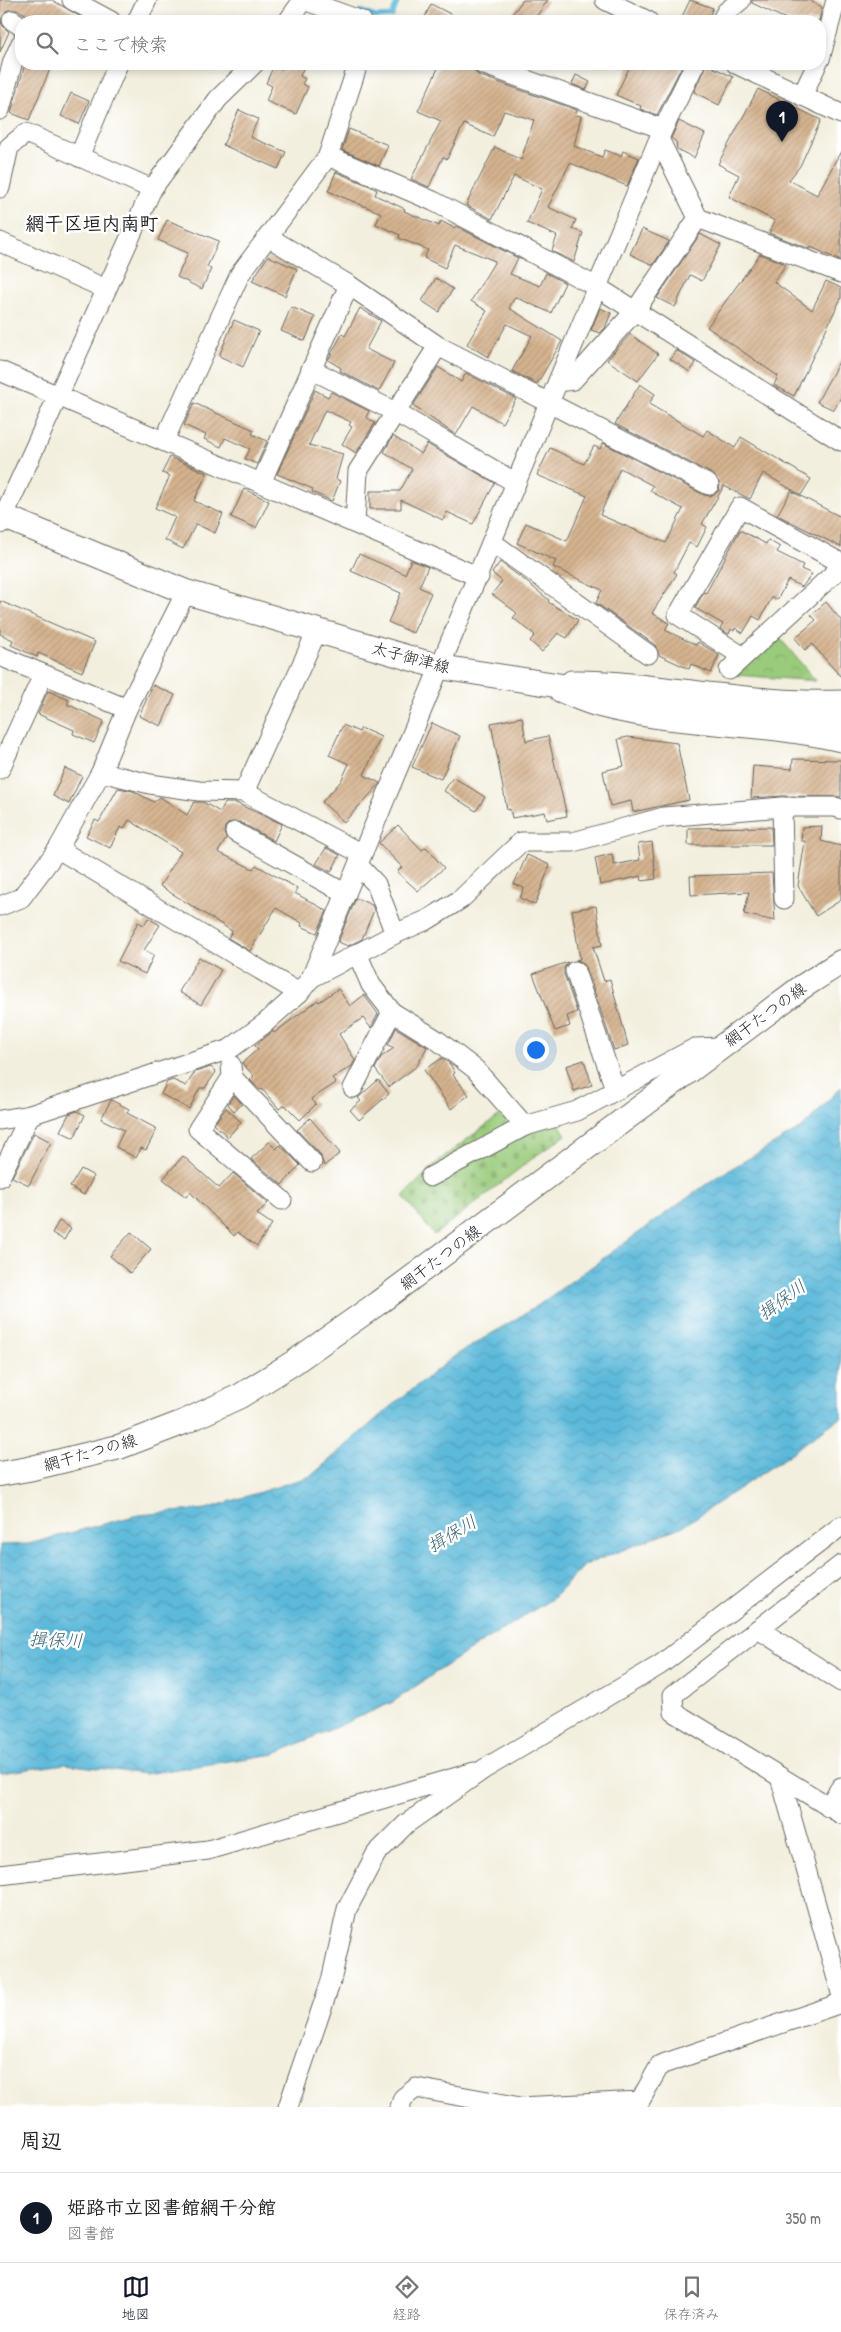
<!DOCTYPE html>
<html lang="ja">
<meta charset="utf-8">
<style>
body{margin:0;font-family:"Patrick Hand","Klee One",sans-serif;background:#f2f2f2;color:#202124}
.you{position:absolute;left:535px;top:1049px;width:18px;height:18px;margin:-12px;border:4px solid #fff;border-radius:50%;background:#1a73e8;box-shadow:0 0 0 8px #1a73e833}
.badge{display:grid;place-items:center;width:32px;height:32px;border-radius:50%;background:#111827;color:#fff;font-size:16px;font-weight:700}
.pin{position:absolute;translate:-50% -41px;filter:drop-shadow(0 1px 2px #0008)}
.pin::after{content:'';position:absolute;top:26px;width:18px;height:15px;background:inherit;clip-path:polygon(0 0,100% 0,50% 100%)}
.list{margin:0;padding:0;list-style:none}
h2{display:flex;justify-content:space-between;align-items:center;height:65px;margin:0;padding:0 20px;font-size:21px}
h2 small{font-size:16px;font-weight:400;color:#757577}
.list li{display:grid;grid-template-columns:32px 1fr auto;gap:15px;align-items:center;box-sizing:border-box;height:90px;padding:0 20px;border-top:1px solid #e0e0e0}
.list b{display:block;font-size:19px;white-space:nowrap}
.list p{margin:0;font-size:16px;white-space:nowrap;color:#757577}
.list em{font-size:16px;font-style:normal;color:#757577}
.icon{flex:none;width:28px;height:28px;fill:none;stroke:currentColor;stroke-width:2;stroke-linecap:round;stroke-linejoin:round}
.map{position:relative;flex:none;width:841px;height:2107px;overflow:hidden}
.search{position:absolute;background:#fff;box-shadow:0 2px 8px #0003;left:15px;right:15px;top:15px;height:55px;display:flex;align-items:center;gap:12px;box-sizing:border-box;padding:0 18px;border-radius:20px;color:#757577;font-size:19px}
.sheet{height:155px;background:#fff}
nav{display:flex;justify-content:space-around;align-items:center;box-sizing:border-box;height:70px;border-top:1px solid #e0e0e0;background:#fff;font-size:14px;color:#757577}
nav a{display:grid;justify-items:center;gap:2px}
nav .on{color:#111827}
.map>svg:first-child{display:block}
.cemetery{fill:url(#cemetery-stones);stroke:#5b744c}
.park{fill:url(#park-crowns);stroke:#5b744c}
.water{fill:url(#water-waves);stroke:#3c6a7b}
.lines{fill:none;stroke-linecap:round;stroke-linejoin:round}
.stream{stroke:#5cb9da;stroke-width:5}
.building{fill:url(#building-hatch);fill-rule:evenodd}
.minor-casing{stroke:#676660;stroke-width:21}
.major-casing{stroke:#676660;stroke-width:26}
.minor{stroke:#fff;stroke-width:19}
.major{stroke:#fff;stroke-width:24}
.labels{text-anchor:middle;stroke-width:5;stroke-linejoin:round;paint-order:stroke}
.street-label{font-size:16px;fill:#1c1c1c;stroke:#fff}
.water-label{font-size:18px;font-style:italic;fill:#396371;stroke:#fff}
.quarter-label{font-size:19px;font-weight:bold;fill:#1c1c1c;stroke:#fff}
</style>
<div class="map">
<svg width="841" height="2107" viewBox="0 0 841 2107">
<defs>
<pattern id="cemetery-stones" width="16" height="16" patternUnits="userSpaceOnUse" patternTransform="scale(1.25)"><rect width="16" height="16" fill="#9acb7b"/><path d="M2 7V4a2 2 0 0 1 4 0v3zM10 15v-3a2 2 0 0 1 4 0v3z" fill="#84ae6a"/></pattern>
<pattern id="park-crowns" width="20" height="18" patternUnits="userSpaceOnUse" patternTransform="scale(1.25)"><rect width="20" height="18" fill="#9acb7b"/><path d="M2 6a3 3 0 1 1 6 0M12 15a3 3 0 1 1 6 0" fill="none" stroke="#84ae6a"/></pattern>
<pattern id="water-waves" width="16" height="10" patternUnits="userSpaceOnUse" patternTransform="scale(1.25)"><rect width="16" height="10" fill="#5cb9da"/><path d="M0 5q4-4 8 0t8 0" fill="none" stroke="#4f9eba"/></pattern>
<pattern id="building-hatch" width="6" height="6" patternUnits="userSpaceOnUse" patternTransform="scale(1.25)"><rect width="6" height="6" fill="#d5b38f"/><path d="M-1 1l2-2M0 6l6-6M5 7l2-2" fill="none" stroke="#b6997b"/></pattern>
</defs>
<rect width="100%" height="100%" fill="#fff"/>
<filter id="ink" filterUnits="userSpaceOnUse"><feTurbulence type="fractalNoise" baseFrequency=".02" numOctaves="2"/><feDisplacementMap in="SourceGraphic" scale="10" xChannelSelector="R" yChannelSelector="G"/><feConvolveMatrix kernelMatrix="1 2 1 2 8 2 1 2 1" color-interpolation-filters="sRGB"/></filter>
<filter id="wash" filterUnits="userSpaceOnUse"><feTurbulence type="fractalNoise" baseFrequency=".0096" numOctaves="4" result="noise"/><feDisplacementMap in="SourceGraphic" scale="20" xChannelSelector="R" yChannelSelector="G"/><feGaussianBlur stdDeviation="1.12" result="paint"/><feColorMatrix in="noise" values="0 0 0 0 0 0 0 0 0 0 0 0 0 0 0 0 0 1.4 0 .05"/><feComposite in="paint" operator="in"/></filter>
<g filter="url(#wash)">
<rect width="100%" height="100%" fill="#f3efde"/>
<polygon class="cemetery" points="505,1111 558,1122 566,1135 537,1155 434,1235 403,1196 438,1161"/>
<polygon class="park" points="779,637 816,681 736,675"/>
<polygon class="water" points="841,1087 841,1417 783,1459 683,1526 585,1565 553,1598 454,1660 393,1702 275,1754 145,1774 65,1764 0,1773 0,1545 28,1544 138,1515 206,1509 311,1476 391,1406 456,1355 537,1306 715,1178 803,1127"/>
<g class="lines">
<polyline class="stream" points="361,11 376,17 392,16 398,0"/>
</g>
<g id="blocks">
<g class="building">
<polygon points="0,0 52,0 88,21 37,21 18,10 7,10 1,20 2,25 9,32 0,52"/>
<polygon points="523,0 548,0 533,21 507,21"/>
<polygon points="690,0 713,8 707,21 680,21"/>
<polygon points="752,0 808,0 822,7 819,21 790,21 752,3"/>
<polygon points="431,4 464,21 423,21"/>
<polygon points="25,64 52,64 29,120 11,113"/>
<polygon points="284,64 305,64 300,76 305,79 302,84 308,87 296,114 266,101 272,86 266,83 274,65 282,69"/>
<polygon points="440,64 464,64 471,67 478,75 577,110 575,115 581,116 574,146 602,157 605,150 621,156 623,151 639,158 627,186 570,163 548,207 576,220 572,229 583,233 574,262 552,251 557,236 527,223 542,189 514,176 492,219 466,205 495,147 521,160 534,120 504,111 493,137 464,124 447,159 443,157 429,187 411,179 441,121 418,111"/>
<polygon points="631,64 683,64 657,115 640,109 641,106 616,95"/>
<polygon points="706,64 733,77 719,105 694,92"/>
<polygon points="576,75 590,82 586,90 572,84"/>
<polygon points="758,89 821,120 800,166 789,180 817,195 841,151 841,261 811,247 810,249 769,233 775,221 729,197 739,175 718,164"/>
<polygon points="71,93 89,101 79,124 61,116"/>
<polygon points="239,110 258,119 250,137 286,152 278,169 223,145"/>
<polygon points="679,121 705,134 694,158 677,149 676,142 671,138"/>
<polygon points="349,129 388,145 379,166 342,150"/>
<polygon points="336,172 370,186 377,190 375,195 405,209 404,211 439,226 441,221 454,228 456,226 518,258 510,274 540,286 546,273 565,283 551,313 515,297 509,308 562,341 537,384 512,371 532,336 507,324 488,357 467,344 487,311 471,301 495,261 455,245 445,268 424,258 428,250 399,238 400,235 376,224 381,213 328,191"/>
<polygon points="167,220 219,241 207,267 211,269 202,289 177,277 188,253 158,240"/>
<polygon points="642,229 669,241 653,265 630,254"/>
<polygon points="700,234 721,245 702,281 690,275 675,307 657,298"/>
<polygon points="760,254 786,264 774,282 812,310 826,281 841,288 841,298 794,396 774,385 778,376 707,327"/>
<polygon points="268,256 297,269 285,296 252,281"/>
<polygon points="436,278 453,289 439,312 422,301"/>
<polygon points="291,307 315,317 305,341 281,331"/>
<polygon points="360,308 381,321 366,349 394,363 379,391 340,371 341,368 328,360 342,334 345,336"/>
<polygon points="600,308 611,313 605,328 600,333 591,330"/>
<polygon points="234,320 259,331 243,367 219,356"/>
<polygon points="630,334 658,354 638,381 607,360"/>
<polygon points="676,350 696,363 690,372 670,359"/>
<polygon points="841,358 841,397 834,410 817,402"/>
<polygon points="438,367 461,382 466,373 516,399 502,423 473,406 456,435 413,406"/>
<path d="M640 384 655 394 649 404 703 436 707 430 735 448 741 437 811 479 801 495 763 473 750 499 724 486 702 524 707 527 697 547 689 543 674 572 677 574 652 613 669 623 665 630 696 645 698 642 719 655 711 673 691 664 689 669 659 655 655 645 596 603 602 590 553 567 556 561 517 543 526 523 567 541 587 496 537 475 550 448 584 464 594 446 600 449 603 443 704 495 710 496 719 491 720 484 714 475 615 424ZM620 468 653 486 650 491 683 509 666 543 600 515Z"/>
<polygon points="315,390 328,397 331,392 369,411 366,417 375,423 356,453 342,444 352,427 349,425 351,422 325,410 309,445 343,454 336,479 340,481 332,501 312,492 313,489 277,474"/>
<polygon points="194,403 254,430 252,434 267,441 257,464 245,459 250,449 225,438 221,447 204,439 206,435 184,425"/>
<polygon points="393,436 421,454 427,444 495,483 473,524 447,512 443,520 401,500 401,509 370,509 370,491 400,491 412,469 384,452"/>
<polygon points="170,457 207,473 194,501 223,514 215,533 196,524 183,549 165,540 175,517 155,508 170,476 162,473"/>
<polygon points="244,489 269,501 256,528 231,517"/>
<polygon points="791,491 841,517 841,547 777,515"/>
<polygon points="740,530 766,544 768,540 780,547 777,552 803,565 801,569 812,574 802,587 788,580 777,600 772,597 760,620 753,616 743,633 735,628 734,631 731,629 729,634 720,629 723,624 695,608 704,592 706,593"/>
<polygon points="359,554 405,574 411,560 428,567 419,587 431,593 413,633 388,622 401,593 351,571"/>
<polygon points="500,562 523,579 549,600 548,602 578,620 567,638 558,633 542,652 530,641 535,635 513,618 517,613 492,594 502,581 492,573"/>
<polygon points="0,601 95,642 82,672 38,653 37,657 11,645 13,640 0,634"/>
<polygon points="826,602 841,620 841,677 812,644 805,650 795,638 816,620 811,615"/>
<polygon points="153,685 175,695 161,726 139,716"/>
<polygon points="48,691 69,700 67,704 104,721 94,743 73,734 74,730 38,714"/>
<polygon points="522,717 526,741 548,736 567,816 547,820 545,812 512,818 510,809 507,810 491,723"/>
<polygon points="432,723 460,736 441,779 412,767"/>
<polygon points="343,725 359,732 361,728 381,737 364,775 380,783 378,786 344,822 322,802 341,781 349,764 329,755"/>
<polygon points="628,737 677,743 689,800 633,812 631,801 610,806 603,771 624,766 618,739"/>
<polygon points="793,759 841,760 841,797 782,796 751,798 753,766 792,769"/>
<polygon points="65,768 82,776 69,804 53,796"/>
<polygon points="453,777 485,797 476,811 444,791"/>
<polygon points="118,788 133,791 154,802 160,797 187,815 194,802 203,802 220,812 225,803 236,803 282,824 274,841 240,822 230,822 225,827 224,833 226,839 218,852 253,869 256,865 297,888 295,893 327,911 317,933 301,926 302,923 276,908 250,951 228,938 232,931 160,886 181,852 129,820 124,829 120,827 110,848 86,836 95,820 99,822"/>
<polygon points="398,825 422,850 426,847 444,868 418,891 397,872 402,867 379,843"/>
<polygon points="822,826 821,841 841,846 841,900 816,916 798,886 805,841 801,841 802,827"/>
<polygon points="771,827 772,845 688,845 688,828"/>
<polygon points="652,842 656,879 642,881 641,876 600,885 595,858 612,854 614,865 640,860 638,844"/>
<polygon points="326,848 340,855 331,872 316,864"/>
<polygon points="527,855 550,865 535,905 520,898 524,888 514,884"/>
<polygon points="772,873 775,921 744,914 749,892 691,895 690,876"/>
<polygon points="356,898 372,905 374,910 362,939 348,946 338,942"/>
<polygon points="596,906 602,945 593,947 604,981 610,979 628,1045 614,1050 586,967 582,962 576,960 580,959 572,910"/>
<polygon points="148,918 160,925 144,950 154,955 145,974 118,961 138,922 144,925"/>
<polygon points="199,957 221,970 201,1005 179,992"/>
<polygon points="568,962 564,968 564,974 577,1012 567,1016 570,1026 555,1031 533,974"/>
<polygon points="338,989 350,1006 364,995 378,1014 371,1028 363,1018 339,1034 355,1060 352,1066 332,1078 336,1083 311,1099 316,1104 300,1120 285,1105 279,1109 262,1089 260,1090 250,1080 254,1076 242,1063 258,1049 255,1046 273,1031 274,1033 318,1000 319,1002"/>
<polygon points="396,1028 427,1047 417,1066 389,1087 375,1069 381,1057 394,1048 388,1045"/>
<polygon points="442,1058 450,1064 455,1073 453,1075 469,1095 451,1109 424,1070"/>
<polygon points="584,1060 592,1085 574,1091 566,1066"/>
<polygon points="211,1067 216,1072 205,1088 200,1088 189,1109 161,1094 167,1082 173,1080 186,1086 195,1072"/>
<polygon points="378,1080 389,1094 359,1120 350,1110 361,1101 358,1098"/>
<polygon points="234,1095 242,1104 234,1111 228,1104"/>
<polygon points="111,1100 129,1109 127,1113 157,1129 146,1150 141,1148 136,1158 116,1147 124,1130 101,1119"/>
<polygon points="226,1108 241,1122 228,1137 214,1124"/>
<polygon points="77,1111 85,1115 74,1138 60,1131 69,1114"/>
<polygon points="310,1118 340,1153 324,1166 320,1154 297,1130"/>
<polygon points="34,1133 51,1142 29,1185 12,1177"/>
<polygon points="269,1142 276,1149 280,1145 300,1165 282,1185 251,1159"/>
<polygon points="183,1156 219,1188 233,1173 268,1203 257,1214 272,1224 257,1246 237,1232 234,1236 190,1192 186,1197 163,1179"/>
<polygon points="81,1169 94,1176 84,1195 70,1187"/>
<polygon points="59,1221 71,1228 64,1240 52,1233"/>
<polygon points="131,1232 151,1249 130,1273 110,1256"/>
</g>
</g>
</g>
<g filter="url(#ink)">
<use href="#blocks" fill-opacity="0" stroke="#676660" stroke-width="1"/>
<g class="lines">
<g class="minor-casing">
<g id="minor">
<polyline points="72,0 111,21"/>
<polyline points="304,0 362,21"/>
<polyline points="605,0 648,21"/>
<polyline points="12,20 21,26"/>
<polyline points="137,21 147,0"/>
<polyline points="288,21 303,0"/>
<polyline points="721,21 726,12 741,0"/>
<polyline points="820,59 836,0"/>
<polyline points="482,64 663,129"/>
<polyline points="736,64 841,114"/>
<polyline points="802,96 817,64"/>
<polyline points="0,110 13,61 21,43"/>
<polyline points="660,141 698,218 841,273"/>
<polyline points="328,156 433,201 597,287 841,441"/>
<polyline points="79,157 118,64"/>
<polyline points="0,188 9,147 26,133 152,189"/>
<polyline points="268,237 349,285 438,346 709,485"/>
<polyline points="0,242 106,289"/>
<polyline points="311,369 395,412 516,483"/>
<polyline points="0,371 479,577"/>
<polyline points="558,382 573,380 635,311 698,218"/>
<polyline points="164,441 240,274 328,156 358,64"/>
<polyline points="261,483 349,285"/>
<polyline points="355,523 358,471 438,346"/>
<polyline points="0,524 152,189 218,99 254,64"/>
<polyline points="493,543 648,654"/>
<polyline points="0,656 127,709"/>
<polyline points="742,656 678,615 740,507 841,563"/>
<polyline points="729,670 841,567"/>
<path d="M571 680C605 679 639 684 673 688 729 694 785 702 841 700"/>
<path d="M559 692C571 697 585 704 598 707 677 728 761 723 841 742"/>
<polyline points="0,769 43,675"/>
<polyline points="101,772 150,784 199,791 244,792 362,854"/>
<polyline points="244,792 317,631"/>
<polyline points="782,807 784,899"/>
<polyline points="235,832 346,894"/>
<polyline points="58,849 299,993"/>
<polyline points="358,865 376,884 395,934"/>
<polyline points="0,906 21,898 58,849 101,772 127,709 186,592"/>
<polyline points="357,953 371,985 392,1012 437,1040 475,1069 525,1126 577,1111 695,1048 720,1047"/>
<polyline points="575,971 615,1089"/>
<polyline points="311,978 395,934 429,919 461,899 521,842 573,842 664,817 782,807 835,807 841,809"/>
<polyline points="231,1065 232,1077 312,1162"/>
<polyline points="232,1077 198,1129 282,1200"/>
<polyline points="353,1088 392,1012"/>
<polyline points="0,1120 30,1115 230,1049 264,1024 299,993 311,978 597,287 663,129 695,64"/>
<polyline points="0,1177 30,1115"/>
<polyline points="430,1177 525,1126"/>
<polyline points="841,1565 673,1695 674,1712 841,1814"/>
<polyline points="758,1629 841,1682"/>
<polyline points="780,1777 841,1993"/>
<polyline points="828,1807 841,1787"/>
<polyline points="0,1875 208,1850 474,1772"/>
<polyline points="288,2107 331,1981 347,1909 376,1854 406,1824 484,1769 660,1665 841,1526"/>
<polyline points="400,2107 403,2098 416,2088 520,2107 640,2101 660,2065 841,2003"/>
</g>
</g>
<g class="major-casing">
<g id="major">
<polyline points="0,515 186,592 440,667 651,700 841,721"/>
<polyline points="0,1474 28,1469 119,1447 184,1422 240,1396 293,1363 378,1303 802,987 841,962"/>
</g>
</g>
<use href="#minor" class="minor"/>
<use href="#major" class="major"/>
</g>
</g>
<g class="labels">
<g class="street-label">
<text transform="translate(411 657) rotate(15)" y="6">太子御津線</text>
<text transform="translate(765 1014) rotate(-36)" y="6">網干たつの線</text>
<text transform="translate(440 1257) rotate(-37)" y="6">網干たつの線</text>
<text transform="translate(90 1452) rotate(-16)" y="6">網干たつの線</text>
</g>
<g class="water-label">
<text transform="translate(782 1300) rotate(-36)" y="6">揖保川</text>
<text transform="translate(452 1534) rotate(-31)" y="6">揖保川</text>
<text transform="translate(56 1640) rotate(2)" y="6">揖保川</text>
</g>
<g class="quarter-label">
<text x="92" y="230">網干区垣内南町</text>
</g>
</g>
</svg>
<div class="you"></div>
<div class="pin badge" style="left:782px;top:142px">1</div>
<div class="search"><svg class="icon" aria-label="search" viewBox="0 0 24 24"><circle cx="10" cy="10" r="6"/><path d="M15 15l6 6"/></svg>ここで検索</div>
</div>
<section class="sheet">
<h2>周辺<small></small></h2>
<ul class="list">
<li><span class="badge">1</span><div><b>姫路市立図書館網干分館</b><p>図書館</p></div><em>350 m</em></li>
</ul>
</section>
<nav>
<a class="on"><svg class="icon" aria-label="map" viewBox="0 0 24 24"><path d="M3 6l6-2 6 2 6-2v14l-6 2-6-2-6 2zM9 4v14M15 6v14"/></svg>地図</a>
<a><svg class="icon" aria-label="directions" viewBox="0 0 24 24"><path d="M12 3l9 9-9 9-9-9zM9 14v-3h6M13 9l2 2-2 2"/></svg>経路</a>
<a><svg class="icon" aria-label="saved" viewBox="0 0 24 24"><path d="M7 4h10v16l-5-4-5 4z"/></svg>保存済み</a>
</nav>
